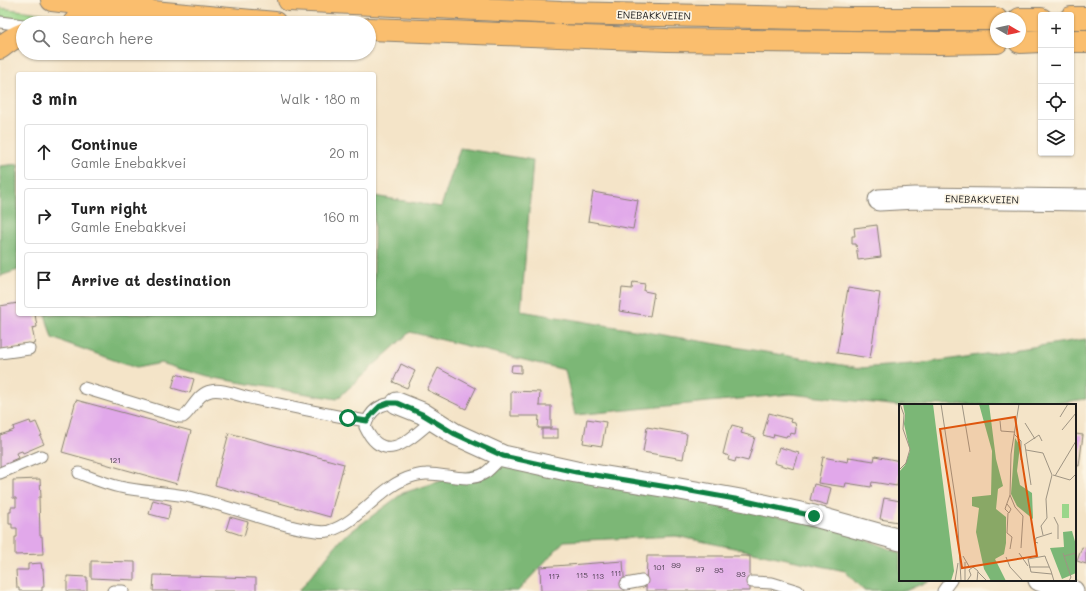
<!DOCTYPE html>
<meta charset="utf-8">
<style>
body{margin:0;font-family:Mali,sans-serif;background:#f2f2f2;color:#222}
.controls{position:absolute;right:12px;top:12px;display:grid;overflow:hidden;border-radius:4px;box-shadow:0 1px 3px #0004}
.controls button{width:36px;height:36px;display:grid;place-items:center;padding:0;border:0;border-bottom:1px solid #e0e0e0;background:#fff;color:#222;font:20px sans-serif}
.compass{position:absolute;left:990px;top:12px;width:36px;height:36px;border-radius:50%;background:#fff;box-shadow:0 1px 3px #0004;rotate:99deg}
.stop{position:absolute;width:12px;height:12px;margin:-9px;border:3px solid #0b8043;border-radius:50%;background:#fff}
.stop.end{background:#0b8043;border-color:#fff;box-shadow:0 1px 4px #0008}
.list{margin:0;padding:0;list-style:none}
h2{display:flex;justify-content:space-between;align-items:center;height:52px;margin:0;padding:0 16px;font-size:17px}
h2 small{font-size:13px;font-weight:400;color:#767676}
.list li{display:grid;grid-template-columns:26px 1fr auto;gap:12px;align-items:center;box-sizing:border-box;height:56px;margin:0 8px 8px;padding:0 8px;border:1px solid #e0e0e0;border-radius:4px}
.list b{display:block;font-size:15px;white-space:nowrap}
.list p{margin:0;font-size:13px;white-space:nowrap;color:#767676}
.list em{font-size:13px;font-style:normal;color:#767676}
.icon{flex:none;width:22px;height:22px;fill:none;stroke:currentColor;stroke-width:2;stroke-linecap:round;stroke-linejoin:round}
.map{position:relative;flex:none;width:1086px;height:591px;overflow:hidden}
.search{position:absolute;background:#fff;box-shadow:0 1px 3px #0004;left:16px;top:16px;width:360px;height:44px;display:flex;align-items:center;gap:10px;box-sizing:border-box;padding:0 14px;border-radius:22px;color:#767676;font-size:15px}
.panel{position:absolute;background:#fff;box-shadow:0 1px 3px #0004;left:16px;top:72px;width:360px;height:244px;border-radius:4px}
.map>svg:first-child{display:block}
.green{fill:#9ad68a;stroke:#5b7953}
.forest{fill:#7bb776;stroke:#4c6a49}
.building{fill:#e1a8ea}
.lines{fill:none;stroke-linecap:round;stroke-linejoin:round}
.service-casing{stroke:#888072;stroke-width:13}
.minor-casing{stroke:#888072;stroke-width:23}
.trunk-casing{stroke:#888072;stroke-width:24}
.service{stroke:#fff;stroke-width:11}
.minor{stroke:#fff;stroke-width:21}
.trunk{stroke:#fabe6e;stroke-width:22}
.route{stroke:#0b8043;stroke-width:5}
.labels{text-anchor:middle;stroke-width:3.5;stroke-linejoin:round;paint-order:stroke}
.number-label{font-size:8px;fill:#4d3f50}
.street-label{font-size:10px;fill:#1c1c1c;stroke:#fcf5e5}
.inset-road{fill:none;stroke:#9e9483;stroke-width:1}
.view{fill:#de560d;fill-opacity:0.15;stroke:#de560d;stroke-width:2}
.inset-edge{fill:none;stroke:#1c1c1c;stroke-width:2}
</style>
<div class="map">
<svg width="1086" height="591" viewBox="0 0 1086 591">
<rect width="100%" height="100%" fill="#fcf5e5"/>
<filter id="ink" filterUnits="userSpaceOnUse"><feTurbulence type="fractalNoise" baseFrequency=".025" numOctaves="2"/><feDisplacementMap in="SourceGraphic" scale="8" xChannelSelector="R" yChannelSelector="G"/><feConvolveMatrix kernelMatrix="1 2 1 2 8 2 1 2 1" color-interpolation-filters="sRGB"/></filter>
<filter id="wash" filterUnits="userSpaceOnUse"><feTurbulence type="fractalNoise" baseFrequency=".012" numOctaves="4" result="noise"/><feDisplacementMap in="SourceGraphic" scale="16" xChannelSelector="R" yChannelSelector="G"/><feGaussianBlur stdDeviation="0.9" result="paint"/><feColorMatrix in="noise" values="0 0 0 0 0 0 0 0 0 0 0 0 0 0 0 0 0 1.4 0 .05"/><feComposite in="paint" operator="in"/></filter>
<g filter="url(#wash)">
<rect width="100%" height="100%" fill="#f4e4c8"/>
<polygon class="green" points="0,8 56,15 58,16 57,18 27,20 0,17"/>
<g class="forest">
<polygon points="460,148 533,160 521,311 860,368 925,363 1086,339 1086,399 1044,405 900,405 900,406 791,394 575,415 565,370 410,332 337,399 208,377 161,363 136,368 52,338 45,314 374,314 374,196 441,207"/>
<polygon points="18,164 18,270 0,276 0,166"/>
<polygon points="504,461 841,529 900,553 900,580 931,580 905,591 863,590 845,571 676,536 564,541 518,591 299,591 341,539 403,493"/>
</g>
<g id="blocks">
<g class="building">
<polygon points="593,192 638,200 633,229 588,221"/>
<polygon points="877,225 881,257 858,260 856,244 852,244 852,236 855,236 854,228"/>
<polygon points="633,282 645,284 644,291 654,293 650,316 619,311 622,288 632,289"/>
<polygon points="848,288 880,293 870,358 837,353"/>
<polygon points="18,303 18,314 35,314 37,327 32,328 35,343 0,350 0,306"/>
<polygon points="401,364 415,371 407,388 393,382"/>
<polygon points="512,365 521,365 521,373 511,372"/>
<polygon points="438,368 476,388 466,409 427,390"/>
<polygon points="176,374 194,379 190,393 172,388"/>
<polygon points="511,391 540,392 539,406 551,406 551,428 538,428 539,416 511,416"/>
<polygon points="76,400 191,431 177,484 62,452"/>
<polygon points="769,413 791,419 790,422 795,423 796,428 795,434 790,433 789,436 787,435 786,437 774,434 773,438 763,435"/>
<polygon points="587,419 606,422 602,446 583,443"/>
<polygon points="30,421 31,424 36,422 42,436 40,436 44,444 23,453 22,451 16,453 18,458 11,461 13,464 1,468 0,465 0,435 14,430 13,427"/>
<polygon points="732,425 743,428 741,433 755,437 748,461 736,458 735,462 728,460 729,456 723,454 729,430 730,430"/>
<polygon points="647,427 687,434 683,459 643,452"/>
<rect x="542" y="429" width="16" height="9"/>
<polygon points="229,433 344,464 330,517 215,485"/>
<polygon points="1075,434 1083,435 1079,466 1075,465"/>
<polygon points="779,447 799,453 794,469 774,463"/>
<polygon points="875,456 900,461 900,469 897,486 872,482 871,487 846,483 845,487 818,483 823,457 848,462 849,457 874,461"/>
<polygon points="40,479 41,497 39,497 40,536 42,536 43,554 15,555 15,537 17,537 17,528 12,528 12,524 9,524 9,512 11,512 11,507 16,507 16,498 13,498 13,480"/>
<polygon points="814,484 831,488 827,505 810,500"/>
<polygon points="884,498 900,501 900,512 898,522 880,519"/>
<polygon points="153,500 171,505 168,519 149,514"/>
<polygon points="230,517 248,522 244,536 226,530"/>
<polygon points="1082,547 1086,548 1086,564 1077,561"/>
<polygon points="647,556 750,556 750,591 646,591"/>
<polygon points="91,561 135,562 135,580 91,578"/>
<polygon points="623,561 625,591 541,591 540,567"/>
<polygon points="41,563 42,569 43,569 44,587 42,587 42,591 19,591 19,588 17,588 16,570 28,570 28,564"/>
<polygon points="154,575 256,578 256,591 153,591"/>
<polygon points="67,576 87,577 87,591 67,591"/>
</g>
</g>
</g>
<g filter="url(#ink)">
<use href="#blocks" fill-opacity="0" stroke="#888072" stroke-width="1"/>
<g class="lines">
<g class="service-casing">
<g id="service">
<polyline points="0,22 23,25"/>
<polyline points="0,353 29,349"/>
<path d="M84 388 179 417H183C193 409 198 393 211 391 221 388 240 396 250 398 289 406 327 415 367 421"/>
<path d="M397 403C380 403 370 410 365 427 384 467 410 439 433 420"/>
<polyline points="0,473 41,456"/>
<path d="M79 473C92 478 106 484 120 487 141 492 164 492 185 496 217 503 248 514 279 523 290 526 318 534 329 531 362 521 379 485 414 476 418 475 422 474 426 474 445 473 468 484 485 473 492 468 497 461 503 456"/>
<polyline points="752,582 772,583 798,591"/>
<polyline points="626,584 642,581"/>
<polyline points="113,591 123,591"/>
<polyline points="943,591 951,580"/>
</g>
</g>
<g class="minor-casing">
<g id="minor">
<polyline points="879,200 915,198 1086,200"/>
<polyline points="397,403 422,413 455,434 503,456 576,472 674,488 746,501 814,516 900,540"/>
<polyline points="1039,580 1073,591"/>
</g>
</g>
<g class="trunk-casing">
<g id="trunk">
<polyline points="52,0 153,12 275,23"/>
<polyline points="289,0 561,13 852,19 996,19"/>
<polyline points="1071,18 1086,18"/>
<polyline points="1020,19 1041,19"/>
<polyline points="74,23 123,16"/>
<polyline points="369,29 667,40 938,43 997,42"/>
<polyline points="1071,41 1086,41"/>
<polyline points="1020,42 1041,41"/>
<path d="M0 48C7 42 15 37 23 34"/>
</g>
</g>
<use href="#service" class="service"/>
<use href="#minor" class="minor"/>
<use href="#trunk" class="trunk"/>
</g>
</g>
<g class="lines" filter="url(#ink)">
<polyline class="route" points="348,418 367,421 372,414 380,406 388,403 397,403 422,414 455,434 503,456 576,472 674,488 746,501 814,516"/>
</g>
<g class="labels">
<g class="number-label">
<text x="115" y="463">121</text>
<text x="676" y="568">99</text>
<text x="659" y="570">101</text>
<text x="700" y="572">97</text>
<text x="719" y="573">95</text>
<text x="616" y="576">111</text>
<text x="741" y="577">93</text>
<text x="582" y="578">115</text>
<text x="554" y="579">117</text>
<text x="598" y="579">113</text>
</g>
<g class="street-label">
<text transform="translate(654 15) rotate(1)" y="4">ENEBAKKVEIEN</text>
<text transform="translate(982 199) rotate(1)" y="4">ENEBAKKVEIEN</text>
</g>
</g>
<g transform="translate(899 404)">
<rect width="177" height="177" fill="#f4e4c8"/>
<path d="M163 100H170V114H163Z" fill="#9ad68a"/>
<path d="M4 0H34L55 167 52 177H0V68L6 61 11 47 5 20 6 11ZM80 0H90L97 55 104 82 99 85 97 105 107 113V139L105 150 96 155 107 177H92L85 165 77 128 80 104 73 102V93L92 91 93 47ZM116 34 121 42 118 67 121 81 133 89 134 115 118 102 112 90ZM173 127 177 141V169L163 175 151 144 165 143 164 128Z" fill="#7bb776"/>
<path class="inset-road" d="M42 0 58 106 62 177M63 0 71 48M161 13 169 0M101 17 102 27 115 28M126 19 136 35M163 26 177 9M115 30 122 37V56M125 41 140 31 143 37M126 41 132 81M127 46 144 49 153 71 147 95 148 114 142 122 144 131M0 66 7 59 11 45 4 25 5 11 1 0M154 71 171 76 177 70M156 72 177 37M111 91 116 103 124 112 122 144M108 100 112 105 110 109 106 105 107 102 111 91 112 50 120 0M109 109 108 129 113 133 111 145M155 113 159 121V135M139 139 136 138 137 134 153 129M120 149 129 162M164 149 172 173 170 177M64 152 71 164M165 152 177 149M107 153 111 163 124 177M66 158V177M130 163H150M79 168 88 177M153 170 132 168 129 155 146 152 147 155 152 167 155 177M56 177 59 159M68 177 72 171 70 166 74 163 79 167 78 177"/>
<path class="view" d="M116 13 138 152 63 164 41 25Z"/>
<rect width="177" height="177" class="inset-edge"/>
</g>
</svg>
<div class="controls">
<button>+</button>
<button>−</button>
<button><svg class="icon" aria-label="locate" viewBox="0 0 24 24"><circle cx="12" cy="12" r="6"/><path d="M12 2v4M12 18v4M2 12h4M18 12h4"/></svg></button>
<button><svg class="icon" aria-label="layers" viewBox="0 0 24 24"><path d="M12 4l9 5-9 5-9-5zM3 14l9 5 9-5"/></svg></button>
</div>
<svg class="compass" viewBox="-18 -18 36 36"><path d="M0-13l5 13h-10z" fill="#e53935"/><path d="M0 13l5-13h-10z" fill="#767676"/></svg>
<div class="stop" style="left:348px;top:418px"></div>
<div class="stop end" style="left:814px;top:516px"></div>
<div class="search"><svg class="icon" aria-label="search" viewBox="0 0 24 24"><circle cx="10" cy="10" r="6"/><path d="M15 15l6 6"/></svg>Search here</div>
<section class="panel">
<h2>3 min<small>Walk · 180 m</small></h2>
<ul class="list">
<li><svg class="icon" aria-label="ahead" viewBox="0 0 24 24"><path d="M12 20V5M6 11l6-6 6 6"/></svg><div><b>Continue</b><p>Gamle Enebakkvei</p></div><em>20 m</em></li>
<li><svg class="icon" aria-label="right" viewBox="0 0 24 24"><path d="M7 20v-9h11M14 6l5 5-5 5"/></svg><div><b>Turn right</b><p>Gamle Enebakkvei</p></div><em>160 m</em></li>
<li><svg class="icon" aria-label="arrive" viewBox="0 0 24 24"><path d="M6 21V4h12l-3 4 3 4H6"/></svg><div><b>Arrive at destination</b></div></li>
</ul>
</section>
</div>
